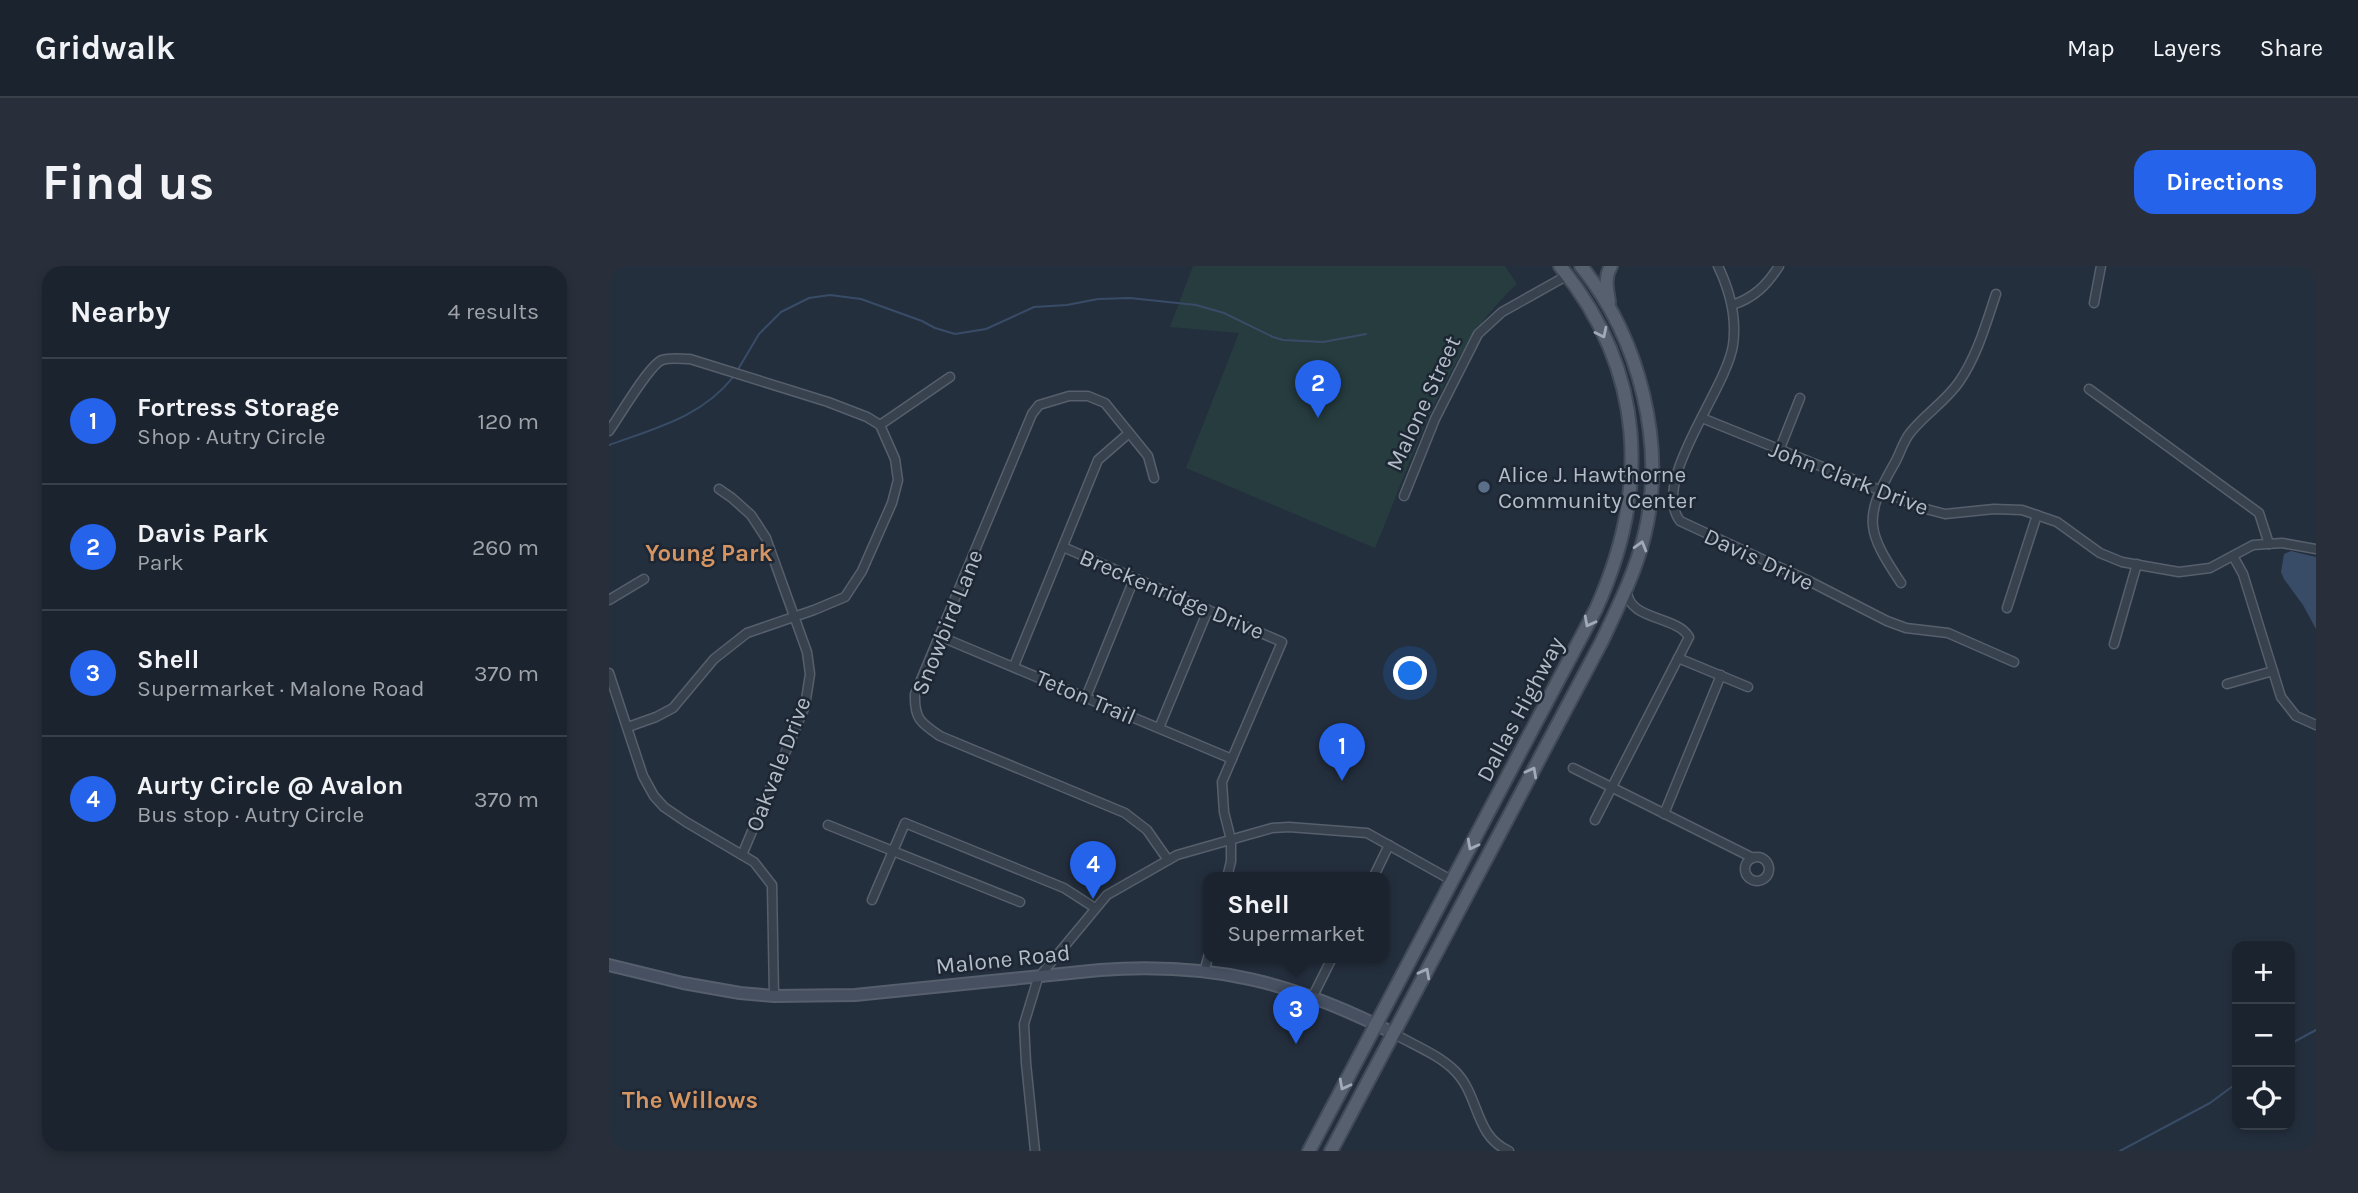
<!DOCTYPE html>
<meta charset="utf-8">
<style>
body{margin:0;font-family:Karla,sans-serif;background:#282f3a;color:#f1f3f6}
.controls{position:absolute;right:21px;bottom:21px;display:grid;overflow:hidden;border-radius:14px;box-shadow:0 4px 10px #0003}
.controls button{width:63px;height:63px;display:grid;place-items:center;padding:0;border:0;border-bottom:2px solid #39404a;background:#1b232e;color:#f1f3f6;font:35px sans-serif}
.you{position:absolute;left:802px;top:408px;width:24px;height:24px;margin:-18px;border:5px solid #fff;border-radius:50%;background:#1a73e8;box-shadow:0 0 0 10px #1a73e833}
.badge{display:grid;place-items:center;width:46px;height:46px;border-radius:50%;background:#2563eb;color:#fff;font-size:23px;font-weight:700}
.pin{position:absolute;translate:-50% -58px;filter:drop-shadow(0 2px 4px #0008)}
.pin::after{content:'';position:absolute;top:37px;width:24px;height:21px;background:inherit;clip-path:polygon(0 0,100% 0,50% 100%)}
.popup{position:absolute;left:594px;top:606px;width:186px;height:91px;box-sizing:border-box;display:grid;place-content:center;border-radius:14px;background:#1b232e;filter:drop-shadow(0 2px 5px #0005);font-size:23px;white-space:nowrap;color:#a0a4aa}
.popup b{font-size:26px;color:#f1f3f6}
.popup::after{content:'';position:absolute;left:50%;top:100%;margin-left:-14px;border:14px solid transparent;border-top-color:#1b232e}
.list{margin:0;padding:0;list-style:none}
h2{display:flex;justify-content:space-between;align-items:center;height:91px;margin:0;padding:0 28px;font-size:30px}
h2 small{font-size:23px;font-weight:400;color:#a0a4aa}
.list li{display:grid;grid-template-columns:46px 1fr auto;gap:21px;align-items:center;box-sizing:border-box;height:126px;padding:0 28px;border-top:2px solid #39404a}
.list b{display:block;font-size:26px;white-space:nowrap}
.list p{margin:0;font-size:23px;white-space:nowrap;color:#a0a4aa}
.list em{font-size:23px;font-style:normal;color:#a0a4aa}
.icon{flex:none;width:38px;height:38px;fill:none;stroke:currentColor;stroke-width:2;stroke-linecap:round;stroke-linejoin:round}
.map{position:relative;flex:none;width:1707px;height:885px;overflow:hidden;border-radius:21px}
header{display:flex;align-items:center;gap:42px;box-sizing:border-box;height:98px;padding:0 35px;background:#1b232e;border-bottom:2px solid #39404a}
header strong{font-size:33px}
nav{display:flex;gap:38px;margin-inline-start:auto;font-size:24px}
.intro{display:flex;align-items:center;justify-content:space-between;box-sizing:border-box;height:168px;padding:0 42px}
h1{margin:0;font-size:49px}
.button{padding:18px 32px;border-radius:21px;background:#2563eb;color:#fff;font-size:24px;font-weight:700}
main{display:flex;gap:42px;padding:0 42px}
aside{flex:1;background:#1b232e;border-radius:21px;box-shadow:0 4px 10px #0003}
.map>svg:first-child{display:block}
.green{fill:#263c3f}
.water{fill:#394c67}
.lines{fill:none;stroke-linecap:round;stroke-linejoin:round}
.stream{stroke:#394c67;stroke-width:2}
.street-casing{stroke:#565f6c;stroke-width:11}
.secondary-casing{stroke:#565f6c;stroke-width:14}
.primary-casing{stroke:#414a57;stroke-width:16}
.street{stroke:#38414e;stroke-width:8}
.secondary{stroke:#465061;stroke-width:10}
.primary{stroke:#56606e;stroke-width:12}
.oneway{stroke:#a1aab7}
.service-dot{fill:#5c6f8a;stroke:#1d2633;stroke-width:2.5}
.labels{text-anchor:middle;stroke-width:5;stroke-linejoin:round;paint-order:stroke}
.street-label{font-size:23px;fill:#b4bcc9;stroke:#1d2633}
.poi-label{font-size:23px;fill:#b4bcc9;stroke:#1d2633;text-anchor:start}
.neighbourhood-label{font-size:24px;font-weight:bold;fill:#d59563;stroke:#1d2633}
</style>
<header>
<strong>Gridwalk</strong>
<nav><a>Map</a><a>Layers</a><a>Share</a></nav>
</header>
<div class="intro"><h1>Find us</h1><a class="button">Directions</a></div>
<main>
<aside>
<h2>Nearby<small>4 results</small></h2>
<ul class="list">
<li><span class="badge">1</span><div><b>Fortress Storage</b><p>Shop · Autry Circle</p></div><em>120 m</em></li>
<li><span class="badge">2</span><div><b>Davis Park</b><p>Park</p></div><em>260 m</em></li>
<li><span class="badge">3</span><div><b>Shell</b><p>Supermarket · Malone Road</p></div><em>370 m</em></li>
<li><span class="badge">4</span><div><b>Aurty Circle @ Avalon</b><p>Bus stop · Autry Circle</p></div><em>370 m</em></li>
</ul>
</aside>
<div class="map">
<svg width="1707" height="885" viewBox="0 0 1707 885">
<rect width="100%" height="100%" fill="#242f3e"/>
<path class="green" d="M584 0H896L908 18C838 80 802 197 766 282L577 202 630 67 561 61Z"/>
<polygon class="water" points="1682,285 1707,291 1707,363 1694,339 1675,313 1672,306 1675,288"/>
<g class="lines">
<g class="stream">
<polyline points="128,105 150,68 172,46 200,32 221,29 252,33 313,55 326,62 346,68 377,63 425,41 458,39 489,33 521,32 587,39 615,47 664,71 674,74 714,76 757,68"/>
<path d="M0 179C47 162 93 151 125 110"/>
<polyline points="1681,778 1707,764"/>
<polyline points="1511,885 1601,837 1628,817"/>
</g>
<g class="street-casing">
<g id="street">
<path d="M1109 0C1121 25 1128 51 1124 79 1117 125 1041 215 1071 255L1198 314 1278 355 1297 362 1339 367 1405 396"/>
<polyline points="1485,37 1492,0"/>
<path d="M1123 39C1145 32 1158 19 1170 0"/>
<polyline points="1480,123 1650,247 1660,278"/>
<polyline points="1093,152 1317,243 1336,248 1385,243 1413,244 1448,256 1491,287 1513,296 1570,306 1601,302 1644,279 1673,277 1707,283"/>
<polyline points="271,159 341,111"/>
<path d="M0 165C10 151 40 99 53 94 62 91 72 93 81 93L219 136 258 151 271 159 286 193 289 214 283 237 253 305 236 331 205 344 138 367 105 393 64 442 47 451 19 461"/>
<polyline points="1170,185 1191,132"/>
<path d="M545 212 539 190 496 137 479 130H460L430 139 423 148 306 428C305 453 312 457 331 470L516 547 538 564 559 594"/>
<polyline points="110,223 123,232 142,249 157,272 198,386 201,408 196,440 133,589"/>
<polyline points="795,230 826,153 869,68 893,46 959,9"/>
<polyline points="454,281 673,376 613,516 615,546 622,574 622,595 618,612"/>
<polyline points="1624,290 1634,308 1672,431 1687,450 1707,459"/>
<path d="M1292 317C1259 267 1253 254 1284 200 1291 189 1293 177 1301 167 1316 148 1336 136 1350 116 1368 90 1377 58 1387 28"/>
<polyline points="0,334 35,313"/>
<polyline points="1398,342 1428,249"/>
<polyline points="330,370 623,493"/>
<polyline points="1505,378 1528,298"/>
<polyline points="1069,392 1139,421"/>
<polyline points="405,400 489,194 520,167"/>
<polyline points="0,407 34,510 45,530 55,541 77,556 145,596 163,619 165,730"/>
<polyline points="1618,418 1664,405"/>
<polyline points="477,431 525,313"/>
<polyline points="550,462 599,344"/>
<polyline points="964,502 1144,592"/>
<polyline points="1055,548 1112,409"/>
<path d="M986 554 1080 371C1067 349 1020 355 1018 325"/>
<polyline points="219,559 411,636"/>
<circle cx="1148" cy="603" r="12"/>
<polyline points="764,612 780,579"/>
<polyline points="263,634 296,557 455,622 486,642"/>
<polyline points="595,706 600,688"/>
<polyline points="704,730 723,692"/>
<path d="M784 767C804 779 829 788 846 805 871 830 865 870 900 885"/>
<polyline points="426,885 417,797 415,758 429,712 498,629 568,589 663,562 680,561 758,567 844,615"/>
</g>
</g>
<g class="secondary-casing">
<path id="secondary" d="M0 699 74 717 131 727 165 730 246 729 491 704C604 696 684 716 784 767"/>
</g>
<g class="primary-casing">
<g id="primary">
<path d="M1000 36C998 23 995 12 1002 0"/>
<path d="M700 885 987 343C1041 224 1037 105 951 0"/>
<path d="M722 885 993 375C1009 341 1026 307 1035 271 1058 180 1031 73 972 0"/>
</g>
</g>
<use href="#street" class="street"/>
<use href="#secondary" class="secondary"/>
<use href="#primary" class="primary"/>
</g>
<defs><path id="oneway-chevron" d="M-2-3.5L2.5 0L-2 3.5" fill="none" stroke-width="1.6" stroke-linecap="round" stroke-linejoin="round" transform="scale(1.75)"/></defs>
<g class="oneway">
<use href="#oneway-chevron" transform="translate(993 67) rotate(64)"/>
<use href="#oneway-chevron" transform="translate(1032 280) rotate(-74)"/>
<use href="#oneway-chevron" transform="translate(980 356) rotate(118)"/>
<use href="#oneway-chevron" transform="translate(923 506) rotate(-62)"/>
<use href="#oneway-chevron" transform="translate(863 579) rotate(118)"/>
<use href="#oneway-chevron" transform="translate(816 707) rotate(-62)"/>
<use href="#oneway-chevron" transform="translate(735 819) rotate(118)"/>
</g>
<circle class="service-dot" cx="875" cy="221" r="7"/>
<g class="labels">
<g class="street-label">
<text transform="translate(814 137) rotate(-65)" y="8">Malone Street</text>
<text transform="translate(1240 212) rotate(21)" y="8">John Clark Drive</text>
<text transform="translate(1150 293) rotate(25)" y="8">Davis Drive</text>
<text transform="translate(563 328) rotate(23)" y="8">Breckenridge Drive</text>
<text transform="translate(338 356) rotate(-68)" y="8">Snowbird Lane</text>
<text transform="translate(477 431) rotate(23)" y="8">Teton Trail</text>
<text transform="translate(911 443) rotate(-62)" y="8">Dallas Highway</text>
<text transform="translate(169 498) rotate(-69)" y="8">Oakvale Drive</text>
<text transform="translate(394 693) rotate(-6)" y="8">Malone Road</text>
</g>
<g class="poi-label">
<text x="889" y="216">Alice J. Hawthorne<tspan x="889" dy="26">Community Center</tspan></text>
</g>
<g class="neighbourhood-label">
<text x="100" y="295">Young Park</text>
<text x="81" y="842">The Willows</text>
</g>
</g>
</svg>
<div class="controls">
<button>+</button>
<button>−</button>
<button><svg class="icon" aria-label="locate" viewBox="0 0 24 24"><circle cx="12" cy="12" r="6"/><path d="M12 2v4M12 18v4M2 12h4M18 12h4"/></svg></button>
</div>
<div class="you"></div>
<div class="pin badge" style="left:733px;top:515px">1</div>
<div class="pin badge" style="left:709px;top:152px">2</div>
<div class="pin badge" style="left:687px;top:778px">3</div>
<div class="popup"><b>Shell</b>Supermarket</div>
<div class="pin badge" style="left:484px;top:633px">4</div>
</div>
</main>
